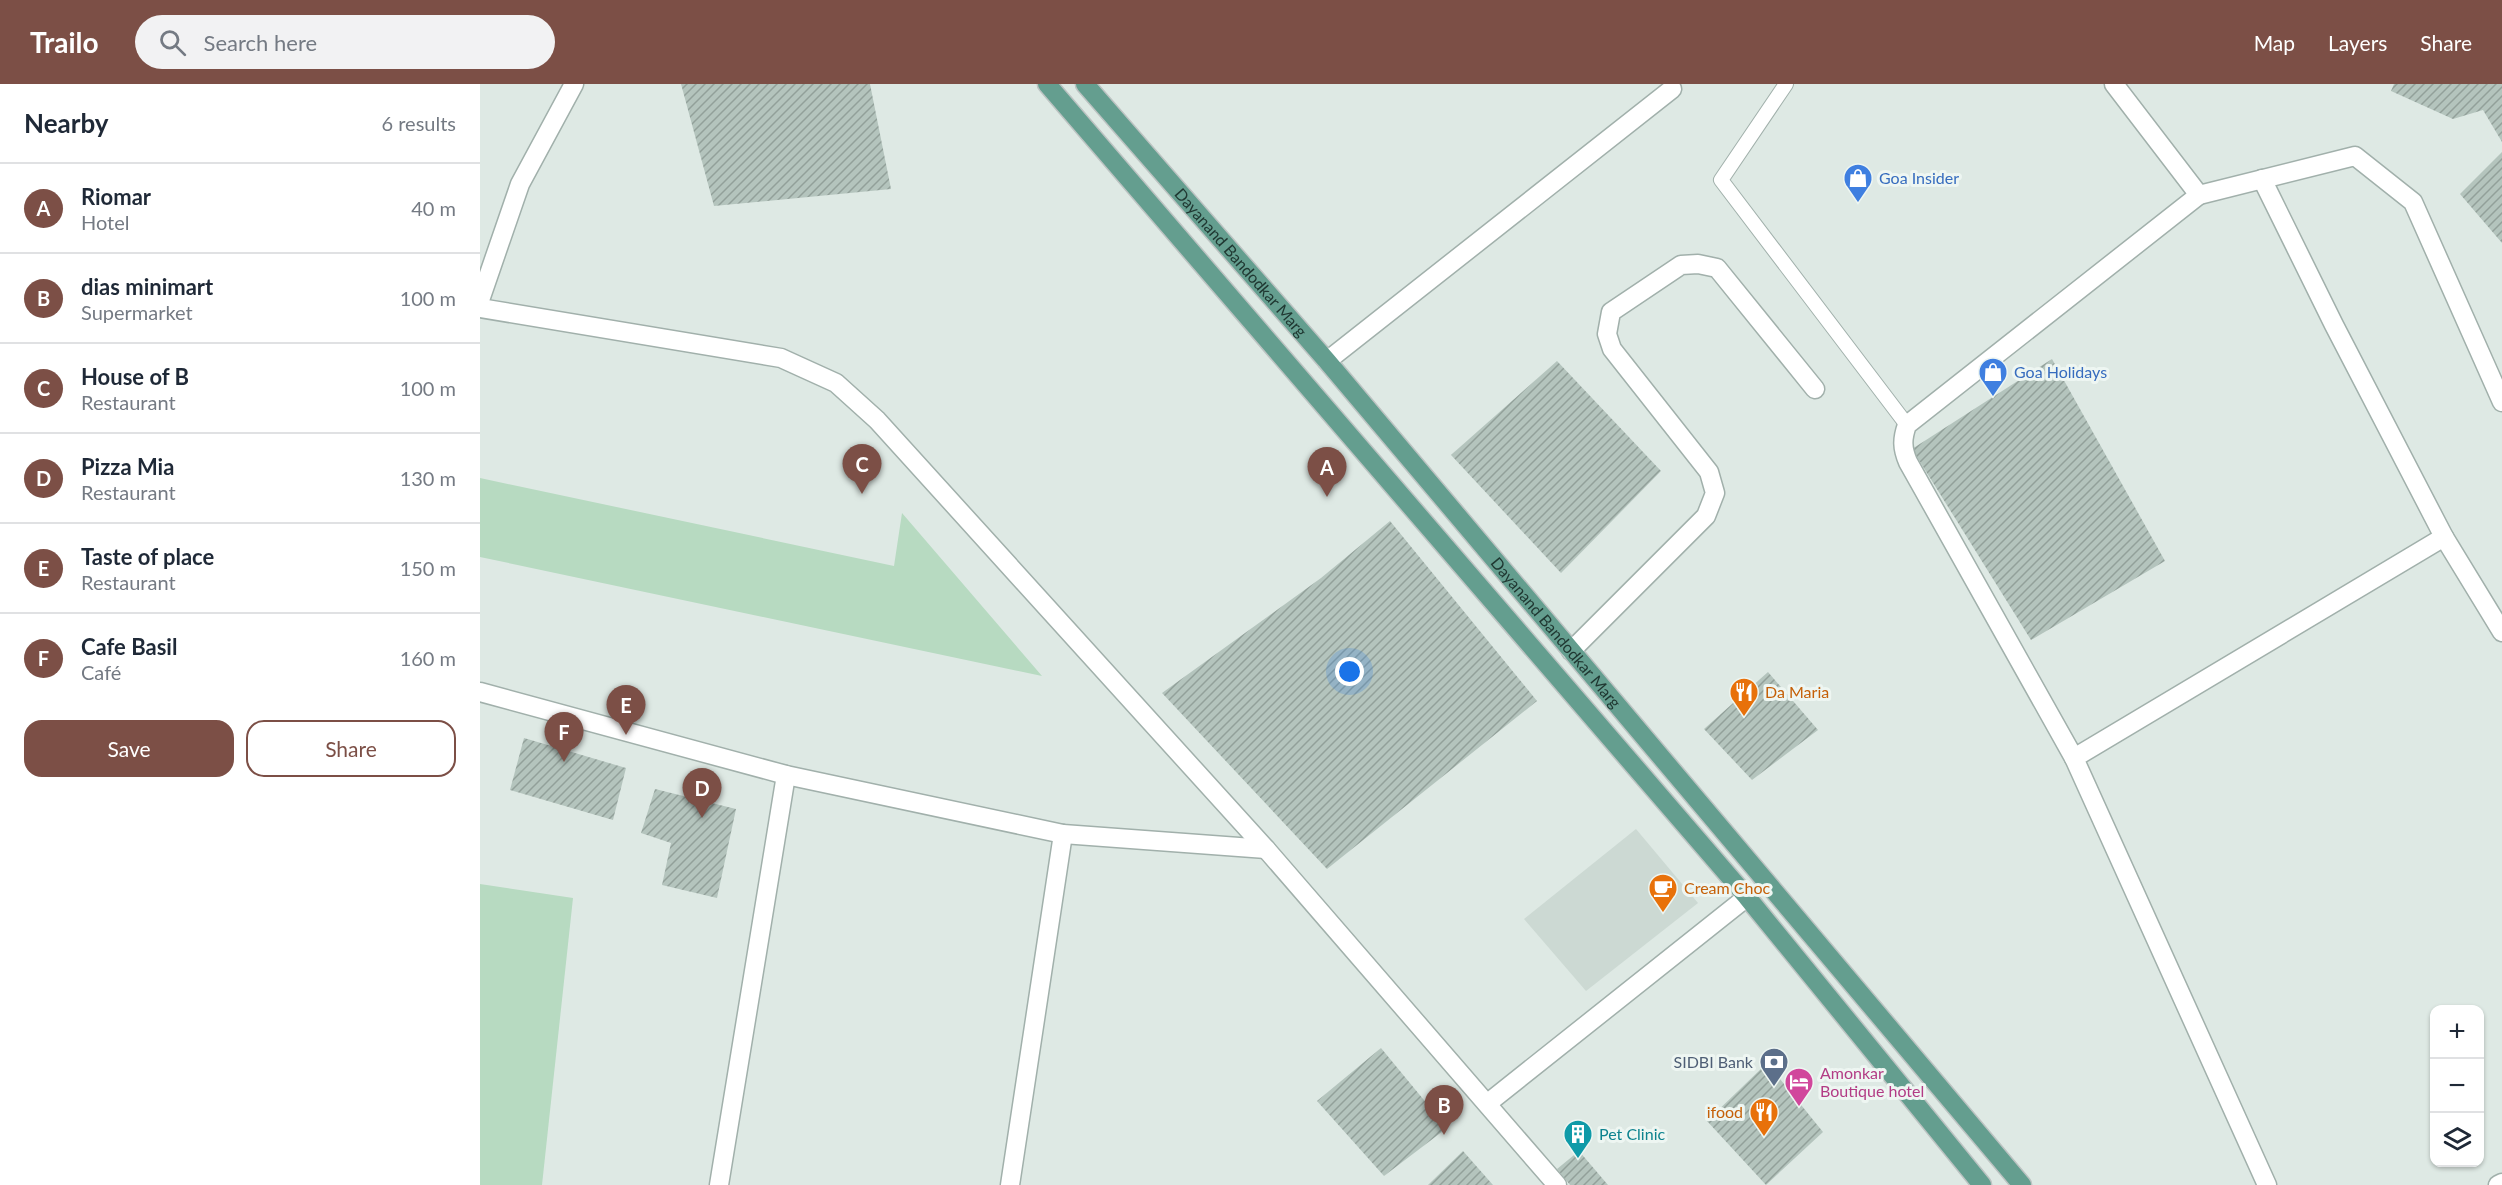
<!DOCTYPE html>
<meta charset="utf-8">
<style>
body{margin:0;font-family:Lato,sans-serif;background:#f2f2f3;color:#1f2937}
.controls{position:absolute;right:18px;bottom:18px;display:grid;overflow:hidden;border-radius:12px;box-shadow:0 2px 4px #0004}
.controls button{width:54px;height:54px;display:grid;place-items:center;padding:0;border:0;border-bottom:2px solid #e0e1e3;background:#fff;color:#1f2937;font:30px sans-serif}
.you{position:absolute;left:870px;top:588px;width:21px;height:21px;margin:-15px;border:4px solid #fff;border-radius:50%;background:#1a73e8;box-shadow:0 0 0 9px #1a73e833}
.badge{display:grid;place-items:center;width:39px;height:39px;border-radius:50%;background:#7c4f46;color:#fff;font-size:20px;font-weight:700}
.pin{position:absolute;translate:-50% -50px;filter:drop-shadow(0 2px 3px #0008)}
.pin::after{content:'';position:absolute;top:32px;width:21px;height:18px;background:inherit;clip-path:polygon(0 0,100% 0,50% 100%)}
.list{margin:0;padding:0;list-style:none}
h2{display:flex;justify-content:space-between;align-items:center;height:78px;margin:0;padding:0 24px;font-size:26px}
h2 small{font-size:20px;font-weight:400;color:#747a83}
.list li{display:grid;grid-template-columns:39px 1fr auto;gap:18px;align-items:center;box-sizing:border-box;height:90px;padding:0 24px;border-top:2px solid #e0e1e3}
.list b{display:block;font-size:22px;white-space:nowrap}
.list p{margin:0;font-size:20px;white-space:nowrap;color:#747a83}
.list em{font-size:20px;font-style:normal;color:#747a83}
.actions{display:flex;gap:12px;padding:18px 24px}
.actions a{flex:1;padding:14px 0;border:2px solid #7c4f46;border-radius:18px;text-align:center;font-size:21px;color:#7c4f46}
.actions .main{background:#7c4f46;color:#fff}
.icon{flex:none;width:33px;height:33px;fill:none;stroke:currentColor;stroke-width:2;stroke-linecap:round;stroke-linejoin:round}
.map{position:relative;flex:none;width:2022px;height:1101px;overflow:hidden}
header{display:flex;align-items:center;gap:36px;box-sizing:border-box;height:84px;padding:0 30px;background:#7c4f46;color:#fff}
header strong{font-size:28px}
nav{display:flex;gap:33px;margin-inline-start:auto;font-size:21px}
.search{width:420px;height:54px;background:#f2f2f3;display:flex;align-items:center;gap:15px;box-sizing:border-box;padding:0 21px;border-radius:33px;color:#747a83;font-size:22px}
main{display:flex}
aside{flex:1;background:#fff}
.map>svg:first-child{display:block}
.built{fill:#ccd9d3}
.park{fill:#b7dac1}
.building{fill:url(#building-hatch)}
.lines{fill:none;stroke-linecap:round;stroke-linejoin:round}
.service-casing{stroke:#a1b0ab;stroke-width:16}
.minor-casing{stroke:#a1b0ab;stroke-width:21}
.primary-casing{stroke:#bcc3c2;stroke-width:21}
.service{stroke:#fff;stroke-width:14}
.minor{stroke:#fff;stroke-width:18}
.primary{stroke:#649e8f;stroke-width:18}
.labels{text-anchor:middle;stroke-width:6;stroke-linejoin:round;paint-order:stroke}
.shop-label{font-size:16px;fill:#366cbe;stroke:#eef6f2;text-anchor:start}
.street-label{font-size:16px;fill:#203832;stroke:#eef6f2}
.food-label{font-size:16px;fill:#c56008;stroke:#eef6f2;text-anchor:start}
.service-label{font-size:16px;fill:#4e5e75;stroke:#eef6f2;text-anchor:end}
.hotel-label{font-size:16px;fill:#b23c85;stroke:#eef6f2;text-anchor:start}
.culture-label{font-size:16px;fill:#0d838f;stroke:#eef6f2;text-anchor:start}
</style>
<header>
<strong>Trailo</strong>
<div class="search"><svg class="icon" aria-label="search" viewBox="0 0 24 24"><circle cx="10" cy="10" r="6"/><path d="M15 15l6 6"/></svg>Search here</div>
<nav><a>Map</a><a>Layers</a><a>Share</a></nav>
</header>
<main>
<aside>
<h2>Nearby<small>6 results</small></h2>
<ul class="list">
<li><span class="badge">A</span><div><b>Riomar</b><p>Hotel</p></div><em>40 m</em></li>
<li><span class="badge">B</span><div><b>dias minimart</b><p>Supermarket</p></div><em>100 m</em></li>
<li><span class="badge">C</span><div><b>House of B</b><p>Restaurant</p></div><em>100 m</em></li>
<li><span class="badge">D</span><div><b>Pizza Mia</b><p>Restaurant</p></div><em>130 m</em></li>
<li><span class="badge">E</span><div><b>Taste of place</b><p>Restaurant</p></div><em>150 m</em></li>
<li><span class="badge">F</span><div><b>Cafe Basil</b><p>Café</p></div><em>160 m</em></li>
</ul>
<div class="actions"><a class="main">Save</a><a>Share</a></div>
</aside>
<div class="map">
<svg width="2022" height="1101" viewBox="0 0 2022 1101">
<defs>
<pattern id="building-hatch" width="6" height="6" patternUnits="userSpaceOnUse" patternTransform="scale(1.5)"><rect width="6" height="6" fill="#b4c4bd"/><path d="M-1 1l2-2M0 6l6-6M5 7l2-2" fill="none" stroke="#92a09a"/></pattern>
</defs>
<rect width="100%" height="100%" fill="#dee9e4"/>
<polygon class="built" points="1156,745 1218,819 1106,907 1044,835"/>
<g class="park">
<polygon points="0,394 414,482 422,429 562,592 0,473"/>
<polygon points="0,800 93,814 62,1101 0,1101"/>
</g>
<g class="building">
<polygon points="201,0 390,0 411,105 234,122"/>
<polygon points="1914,0 2022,0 2022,58 2003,26 1973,35 1911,7"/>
<polygon points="2022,68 2022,159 1980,110"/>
<polygon points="1572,275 1685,477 1551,556 1432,365"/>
<polygon points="1077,277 1181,387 1081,489 971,371"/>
<polygon points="910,437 1057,617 847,785 682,609 841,494"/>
<polygon points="1288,588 1338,646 1272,696 1224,645"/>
<polygon points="44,654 146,684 133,736 30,706"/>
<polygon points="175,705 256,725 237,814 182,801 191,759 161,749"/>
<polygon points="901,964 967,1044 904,1092 837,1017"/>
<polygon points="1287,979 1343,1048 1286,1101 1227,1037"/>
<polygon points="983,1067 1013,1101 948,1101"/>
<polygon points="1099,1067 1128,1101 1090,1101 1077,1085"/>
</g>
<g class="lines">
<g class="service-casing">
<polyline id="service" points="1306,0 1241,96 1427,341"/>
</g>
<g class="minor-casing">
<g id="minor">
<polyline points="1782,95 1854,241 1964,453"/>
<polyline points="1719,111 1875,72 1933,118 2022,318"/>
<polyline points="0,216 40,100 94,0"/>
<polyline points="0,224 301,274 356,299 397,336 786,765 1077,1101"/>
<polyline points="847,277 1192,5"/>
<polyline points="1091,567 1226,432 1235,409 1229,388 1132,265 1127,250 1131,228 1201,181 1218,180 1237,184 1335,305"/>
<polyline points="0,608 306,691 583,750 786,765"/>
<path d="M1594 674 1428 378C1422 364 1422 355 1427 341L1719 111 1634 0"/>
<polyline points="1008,1019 1267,813"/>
<polyline points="239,1101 306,691"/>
<polyline points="530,1101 583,750"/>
<polyline points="1787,1101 1594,674 1964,453 2022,548"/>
<polyline points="2018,1101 2022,1099"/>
</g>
</g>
<g class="primary-casing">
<g id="primary">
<polyline points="567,0 1267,813 1502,1101"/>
<path id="s1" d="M605 0 847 277 1542 1101"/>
</g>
</g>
<use href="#service" class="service"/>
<use href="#minor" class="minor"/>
<use href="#primary" class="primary"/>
</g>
<defs>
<g id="shop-pin" transform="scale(1.5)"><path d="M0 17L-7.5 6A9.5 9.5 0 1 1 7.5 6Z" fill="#3f7fe0" stroke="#eef6f2"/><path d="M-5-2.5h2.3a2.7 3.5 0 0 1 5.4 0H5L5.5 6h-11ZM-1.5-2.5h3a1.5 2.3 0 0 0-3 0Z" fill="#fff"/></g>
<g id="restaurant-pin" transform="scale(1.5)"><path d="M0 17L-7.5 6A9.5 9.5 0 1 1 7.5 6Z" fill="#e8710a" stroke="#eef6f2"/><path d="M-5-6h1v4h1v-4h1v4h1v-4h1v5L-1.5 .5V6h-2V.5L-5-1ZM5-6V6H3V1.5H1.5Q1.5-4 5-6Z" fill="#fff"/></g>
<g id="cafe-pin" transform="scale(1.5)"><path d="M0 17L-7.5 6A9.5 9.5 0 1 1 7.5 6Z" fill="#e8710a" stroke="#eef6f2"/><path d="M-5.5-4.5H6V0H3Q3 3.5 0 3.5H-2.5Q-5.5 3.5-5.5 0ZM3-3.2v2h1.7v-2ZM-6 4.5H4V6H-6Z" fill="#fff"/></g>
<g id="bank-pin" transform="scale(1.5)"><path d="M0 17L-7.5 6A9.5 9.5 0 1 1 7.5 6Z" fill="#5c6f8a" stroke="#eef6f2"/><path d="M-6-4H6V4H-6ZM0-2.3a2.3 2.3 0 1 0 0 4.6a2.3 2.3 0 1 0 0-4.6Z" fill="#fff"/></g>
<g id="hotel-pin" transform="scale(1.5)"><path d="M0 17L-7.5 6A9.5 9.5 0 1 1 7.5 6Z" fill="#d1479c" stroke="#eef6f2"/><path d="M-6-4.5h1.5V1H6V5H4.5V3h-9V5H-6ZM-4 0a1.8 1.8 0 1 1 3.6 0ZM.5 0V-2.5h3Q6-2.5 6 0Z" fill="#fff"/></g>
<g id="building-pin" transform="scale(1.5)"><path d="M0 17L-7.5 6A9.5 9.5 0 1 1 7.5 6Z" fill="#0f9aa8" stroke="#eef6f2"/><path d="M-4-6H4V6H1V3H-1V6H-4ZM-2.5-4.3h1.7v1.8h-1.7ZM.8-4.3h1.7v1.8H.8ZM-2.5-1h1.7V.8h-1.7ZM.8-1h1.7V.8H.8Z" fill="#fff"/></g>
</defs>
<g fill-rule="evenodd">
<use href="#shop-pin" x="1378" y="94"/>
<use href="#shop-pin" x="1513" y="288"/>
<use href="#restaurant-pin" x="1264" y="608"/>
<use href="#cafe-pin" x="1183" y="804"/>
<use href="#bank-pin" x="1294" y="978"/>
<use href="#hotel-pin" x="1319" y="998"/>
<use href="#restaurant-pin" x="1284" y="1028"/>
<use href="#building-pin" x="1098" y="1050"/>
</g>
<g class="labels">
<g class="shop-label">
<text x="1399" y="100">Goa Insider</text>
<text x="1534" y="294">Goa Holidays</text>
</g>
<g class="street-label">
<text dy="6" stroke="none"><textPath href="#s1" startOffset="237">Dayanand Bandodkar Marg</textPath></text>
<text dy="6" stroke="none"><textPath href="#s1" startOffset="723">Dayanand Bandodkar Marg</textPath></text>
</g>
<g class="food-label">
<text x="1285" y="614">Da Maria</text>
<text x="1204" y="810">Cream Choc</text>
<text x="1263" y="1034" text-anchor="end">ifood</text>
</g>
<g class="service-label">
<text x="1273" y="984">SIDBI Bank</text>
</g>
<g class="hotel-label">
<text x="1340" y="995">Amonkar<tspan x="1340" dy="18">Boutique hotel</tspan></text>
</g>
<g class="culture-label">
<text x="1119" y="1056">Pet Clinic</text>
</g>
</g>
</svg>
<div class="controls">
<button>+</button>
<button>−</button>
<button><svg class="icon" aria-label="layers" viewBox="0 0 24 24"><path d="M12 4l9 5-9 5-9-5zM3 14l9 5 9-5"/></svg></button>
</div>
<div class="you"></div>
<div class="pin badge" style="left:847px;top:413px">A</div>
<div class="pin badge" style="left:964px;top:1051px">B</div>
<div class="pin badge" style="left:382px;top:410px">C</div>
<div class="pin badge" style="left:222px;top:734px">D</div>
<div class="pin badge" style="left:146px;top:651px">E</div>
<div class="pin badge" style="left:84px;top:678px">F</div>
</div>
</main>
